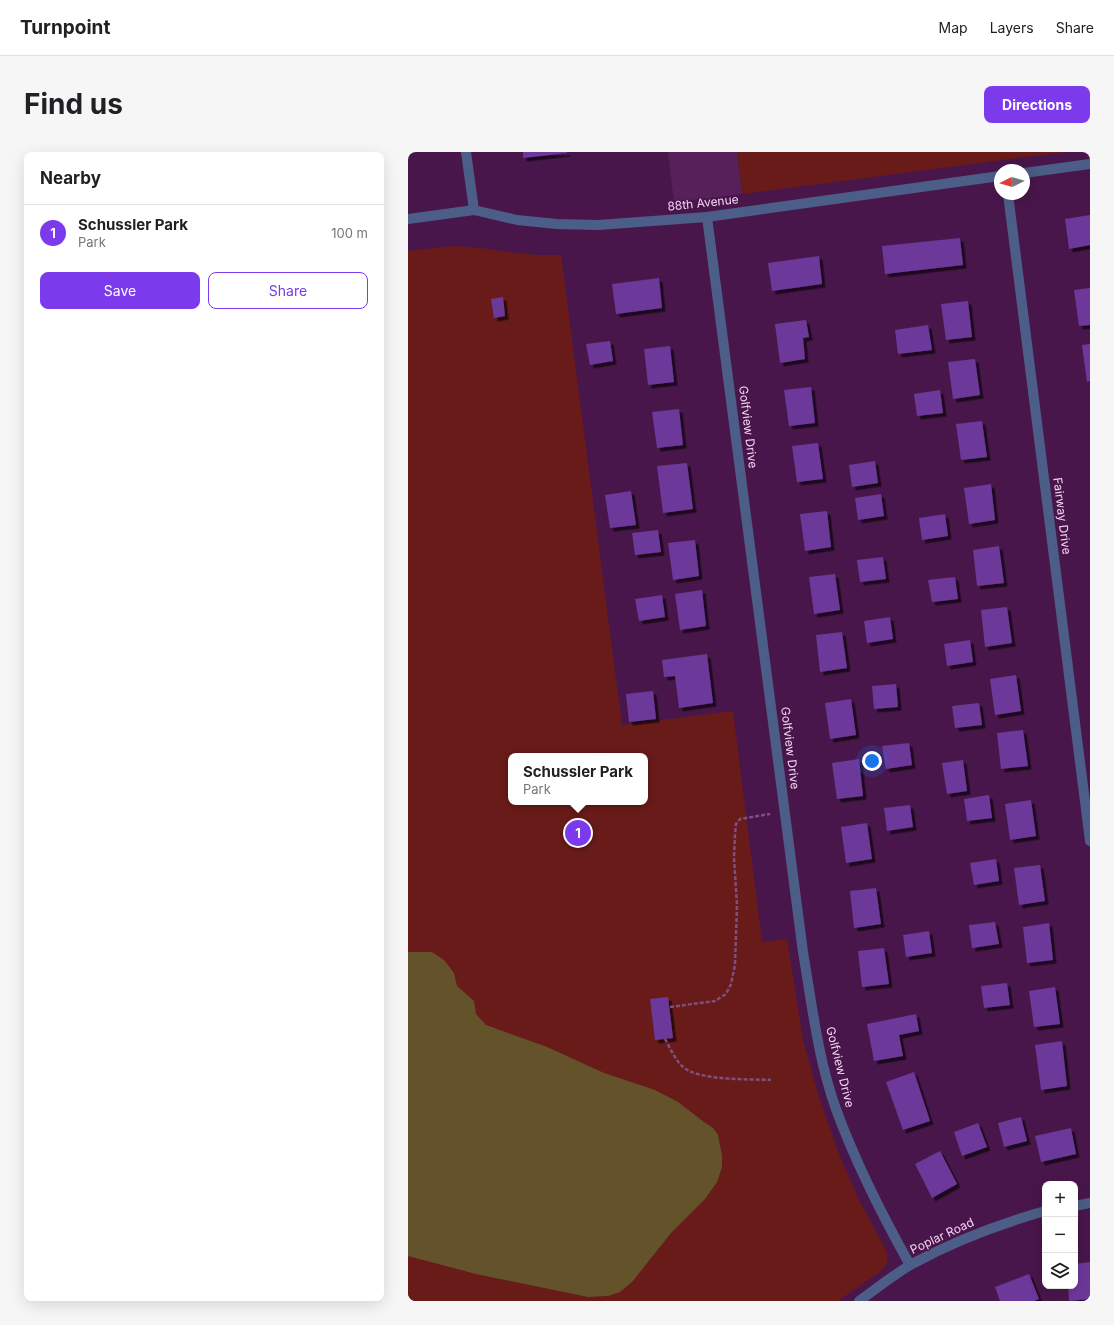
<!DOCTYPE html>
<meta charset="utf-8">
<style>
body{margin:0;font-family:Inter,sans-serif;background:#f6f6f6;color:#202124}
.controls{position:absolute;right:12px;bottom:12px;display:grid;overflow:hidden;border-radius:8px;box-shadow:0 4px 16px #0002}
.controls button{width:36px;height:36px;display:grid;place-items:center;padding:0;border:0;border-bottom:1px solid #e0e0e0;background:#fff;color:#202124;font:20px sans-serif}
.compass{position:absolute;left:586px;top:12px;width:36px;height:36px;border-radius:50%;background:#fff;box-shadow:0 4px 16px #0002;rotate:264deg}
.you{position:absolute;left:464px;top:609px;width:14px;height:14px;margin:-10px;border:3px solid #fff;border-radius:50%;background:#1a73e8;box-shadow:0 0 0 6px #1a73e833}
.badge{display:grid;place-items:center;width:26px;height:26px;border-radius:50%;background:#7c3aed;color:#fff;font-size:13px;font-weight:700}
.pin{position:absolute;translate:-50% -50%;border:2px solid #fff;box-shadow:0 1px 4px #0006}
.popup{position:absolute;left:100px;top:601px;width:140px;height:52px;box-sizing:border-box;display:grid;place-content:center;border-radius:8px;background:#fff;filter:drop-shadow(0 1px 3px #0005);font-size:13px;white-space:nowrap;color:#757577}
.popup b{font-size:15px;color:#202124}
.popup::after{content:'';position:absolute;left:50%;top:100%;margin-left:-8px;border:8px solid transparent;border-top-color:#fff}
.list{margin:0;padding:0;list-style:none}
h2{display:flex;justify-content:space-between;align-items:center;height:52px;margin:0;padding:0 16px;font-size:17px}
h2 small{font-size:13px;font-weight:400;color:#757577}
.list li{display:grid;grid-template-columns:26px 1fr auto;gap:12px;align-items:center;box-sizing:border-box;height:56px;padding:0 16px;border-top:1px solid #e0e0e0}
.list b{display:block;font-size:15px;white-space:nowrap}
.list p{margin:0;font-size:13px;white-space:nowrap;color:#757577}
.list em{font-size:13px;font-style:normal;color:#757577}
.actions{display:flex;gap:8px;padding:12px 16px}
.actions a{flex:1;padding:9px 0;border:1px solid #7c3aed;border-radius:8px;text-align:center;font-size:14px;color:#7c3aed}
.actions .main{background:#7c3aed;color:#fff}
.icon{flex:none;width:22px;height:22px;fill:none;stroke:currentColor;stroke-width:2;stroke-linecap:round;stroke-linejoin:round}
.map{position:relative;flex:none;width:682px;height:1149px;overflow:hidden;border-radius:8px}
header{display:flex;align-items:center;gap:24px;box-sizing:border-box;height:56px;padding:0 20px;background:#fff;border-bottom:1px solid #e0e0e0}
header strong{font-size:19px}
nav{display:flex;gap:22px;margin-inline-start:auto;font-size:14px}
.intro{display:flex;align-items:center;justify-content:space-between;box-sizing:border-box;height:96px;padding:0 24px}
h1{margin:0;font-size:28px}
.button{padding:10px 18px;border-radius:8px;background:#7c3aed;color:#fff;font-size:14px;font-weight:700}
main{display:flex;gap:24px;padding:0 24px}
aside{flex:1;background:#fff;border-radius:8px;box-shadow:0 4px 16px #0002}
.map>svg:first-child{display:block}
.built{fill:#57205a}
.green{fill:#691b19;fill-rule:evenodd}
.water{fill:#64532a}
.building{fill:#6c3799;filter:url(#shadow)}
.lines{fill:none;stroke-linecap:round;stroke-linejoin:round}
.path{stroke:#7d507e;stroke-width:2.5;stroke-dasharray:4 2;stroke-linecap:butt}
.minor{stroke:#4c5e87;stroke-width:10}
.labels{text-anchor:middle;stroke-width:3;stroke-linejoin:round;paint-order:stroke}
.street-label{font-size:12px;fill:#f2d3f2;stroke:#49164b}
</style>
<header>
<strong>Turnpoint</strong>
<nav><a>Map</a><a>Layers</a><a>Share</a></nav>
</header>
<div class="intro"><h1>Find us</h1><a class="button">Directions</a></div>
<main>
<aside>
<h2>Nearby<small></small></h2>
<ul class="list">
<li><span class="badge">1</span><div><b>Schussler Park</b><p>Park</p></div><em>100 m</em></li>
</ul>
<div class="actions"><a class="main">Save</a><a>Share</a></div>
</aside>
<div class="map">
<svg width="682" height="1149" viewBox="0 0 682 1149">
<defs>
<filter id="shadow"><feDropShadow dx="3.5" dy="3.5" stdDeviation="0" flood-color="#0009"/></filter>
</defs>
<rect width="100%" height="100%" fill="#49164b"/>
<polygon class="built" points="260,0 329,0 334,42 266,50"/>
<g class="green">
<polygon points="329,0 657,0 334,42"/>
<path d="M44 94 73 96 100 100 128 103H153L214 573 325 559 354 790 379 787 395 888 411 945 431 1002 451 1048 478 1098C481 1108 480 1112 473 1119L430 1149H0V99ZM103 604H237V650H103Z"/>
</g>
<polygon class="water" points="0,800 24,800 36,808 46,821 49,834 66,849 68,862 78,873 139,895 196,921 247,938 270,950 296,970 305,976 310,983 314,1004 314,1015 309,1030 297,1047 263,1081 224,1130 212,1140 200,1144 180,1145 68,1122 0,1104"/>
<g class="building">
<polygon points="115,0 159,0 159,1 115,6"/>
<polygon points="682,63 682,93 661,97 657,67"/>
<polygon points="552,86 555,113 477,122 474,94"/>
<polygon points="411,104 414,132 364,139 360,111"/>
<polygon points="251,126 254,156 208,162 204,132"/>
<polygon points="682,136 682,173 671,174 666,138"/>
<polygon points="95,145 97,164 86,166 83,147"/>
<polygon points="560,149 564,185 538,188 533,152"/>
<polygon points="398,168 401,185 395,186 397,207 372,211 367,172"/>
<polygon points="520,173 524,198 490,202 487,178"/>
<polygon points="202,189 205,209 182,213 178,192"/>
<polygon points="682,192 682,229 679,230 674,193"/>
<polygon points="262,194 266,230 240,233 236,197"/>
<polygon points="567,207 572,243 545,247 540,210"/>
<polygon points="403,235 407,271 381,274 376,238"/>
<polygon points="532,238 535,261 509,264 506,242"/>
<polygon points="271,257 275,293 249,296 244,260"/>
<polygon points="574,269 579,305 553,308 548,272"/>
<polygon points="410,291 415,327 389,330 384,294"/>
<polygon points="467,309 470,331 444,335 441,313"/>
<polygon points="279,311 285,357 255,361 249,314"/>
<polygon points="583,332 587,368 561,372 556,336"/>
<polygon points="223,339 228,373 202,376 197,343"/>
<polygon points="473,342 476,364 450,368 447,346"/>
<polygon points="419,359 423,395 397,399 392,362"/>
<polygon points="537,362 540,384 514,388 511,366"/>
<polygon points="250,378 253,400 227,403 224,381"/>
<polygon points="287,388 291,424 265,428 260,391"/>
<polygon points="591,394 596,431 569,434 565,398"/>
<polygon points="475,405 478,427 452,430 449,408"/>
<polygon points="427,422 432,458 406,462 401,425"/>
<polygon points="547,425 550,447 524,450 520,428"/>
<polygon points="294,438 298,474 272,478 267,442"/>
<polygon points="254,443 257,465 231,469 227,447"/>
<polygon points="599,455 604,491 577,495 573,458"/>
<polygon points="482,465 485,487 459,491 456,469"/>
<polygon points="434,480 439,516 412,520 408,483"/>
<polygon points="562,488 565,510 539,514 536,492"/>
<polygon points="299,502 305,551 271,556 267,524 256,525 254,508"/>
<polygon points="608,523 613,559 587,563 582,527"/>
<polygon points="488,532 490,555 466,557 464,534"/>
<polygon points="245,539 248,567 221,570 218,542"/>
<polygon points="443,547 448,583 422,587 417,551"/>
<polygon points="571,551 574,573 547,576 544,554"/>
<polygon points="615,578 620,614 593,617 589,581"/>
<polygon points="501,591 504,613 478,617 474,594"/>
<polygon points="451,607 455,644 429,647 424,611"/>
<polygon points="555,608 559,639 539,642 534,611"/>
<polygon points="581,643 584,666 559,669 556,647"/>
<polygon points="623,648 628,684 602,688 597,652"/>
<polygon points="502,653 505,675 479,679 476,656"/>
<polygon points="459,671 464,707 438,711 433,675"/>
<polygon points="588,707 591,729 566,733 562,711"/>
<polygon points="632,713 637,749 611,753 606,716"/>
<polygon points="468,736 473,772 446,776 442,739"/>
<polygon points="587,770 591,792 564,796 561,773"/>
<polygon points="641,771 645,808 619,811 615,775"/>
<polygon points="521,779 524,801 498,805 495,783"/>
<polygon points="476,796 481,832 454,835 450,799"/>
<polygon points="599,831 602,853 576,856 573,834"/>
<polygon points="647,835 652,872 626,875 621,839"/>
<polygon points="260,845 265,886 247,888 242,847"/>
<polygon points="508,862 511,879 491,883 495,904 466,909 459,872"/>
<polygon points="654,889 659,934 633,938 627,893"/>
<polygon points="506,920 522,969 495,978 478,930"/>
<polygon points="613,965 619,989 596,995 590,971"/>
<polygon points="570,971 579,995 554,1004 546,980"/>
<polygon points="663,976 668,1002 633,1010 627,984"/>
<polygon points="532,999 549,1032 524,1046 507,1012"/>
<polygon points="682,1110 682,1147 661,1149 660,1134 667,1134 667,1112"/>
<polygon points="621,1122 631,1147 626,1149 592,1149 587,1135"/>
</g>
<g class="lines">
<g class="path">
<polyline points="262,855 307,849 318,842 323,832 327,813 329,753 326,706 327,683 328,672 332,667 362,662"/>
<path d="M257 887C262 896 268 909 275 915 291 929 342 927 363 928"/>
</g>
<g class="minor">
<polyline points="58,0 66,58"/>
<polyline points="616,21 682,12"/>
<polyline points="600,42 682,689"/>
<path d="M299 65 395 800C404 853 410 907 428 957 448 1012 474 1063 502 1113"/>
<polyline points="0,67 66,58 109,68 149,72 190,73 299,65 592,24"/>
<polyline points="667,1054 682,1051"/>
<path d="M451 1149C468 1137 485 1123 504 1112 546 1089 591 1072 637 1059"/>
</g>
</g>
<g class="labels">
<g class="street-label">
<text transform="translate(295 51) rotate(-6)" y="4">88th Avenue</text>
<text transform="translate(340 275) rotate(83)" y="4">Golfview Drive</text>
<text transform="translate(654 364) rotate(83)" y="4">Fairway Drive</text>
<text transform="translate(382 596) rotate(83)" y="4">Golfview Drive</text>
<text transform="translate(432 915) rotate(76)" y="4">Golfview Drive</text>
<text transform="translate(534 1084) rotate(-25)" y="4">Poplar Road</text>
</g>
</g>
</svg>
<div class="controls">
<button>+</button>
<button>−</button>
<button><svg class="icon" aria-label="layers" viewBox="0 0 24 24"><path d="M12 4l9 5-9 5-9-5zM3 14l9 5 9-5"/></svg></button>
</div>
<svg class="compass" viewBox="-18 -18 36 36"><path d="M0-13l5 13h-10z" fill="#e53935"/><path d="M0 13l5-13h-10z" fill="#757577"/></svg>
<div class="you"></div>
<div class="pin badge" style="left:170px;top:681px">1</div>
<div class="popup"><b>Schussler Park</b>Park</div>
</div>
</main>
